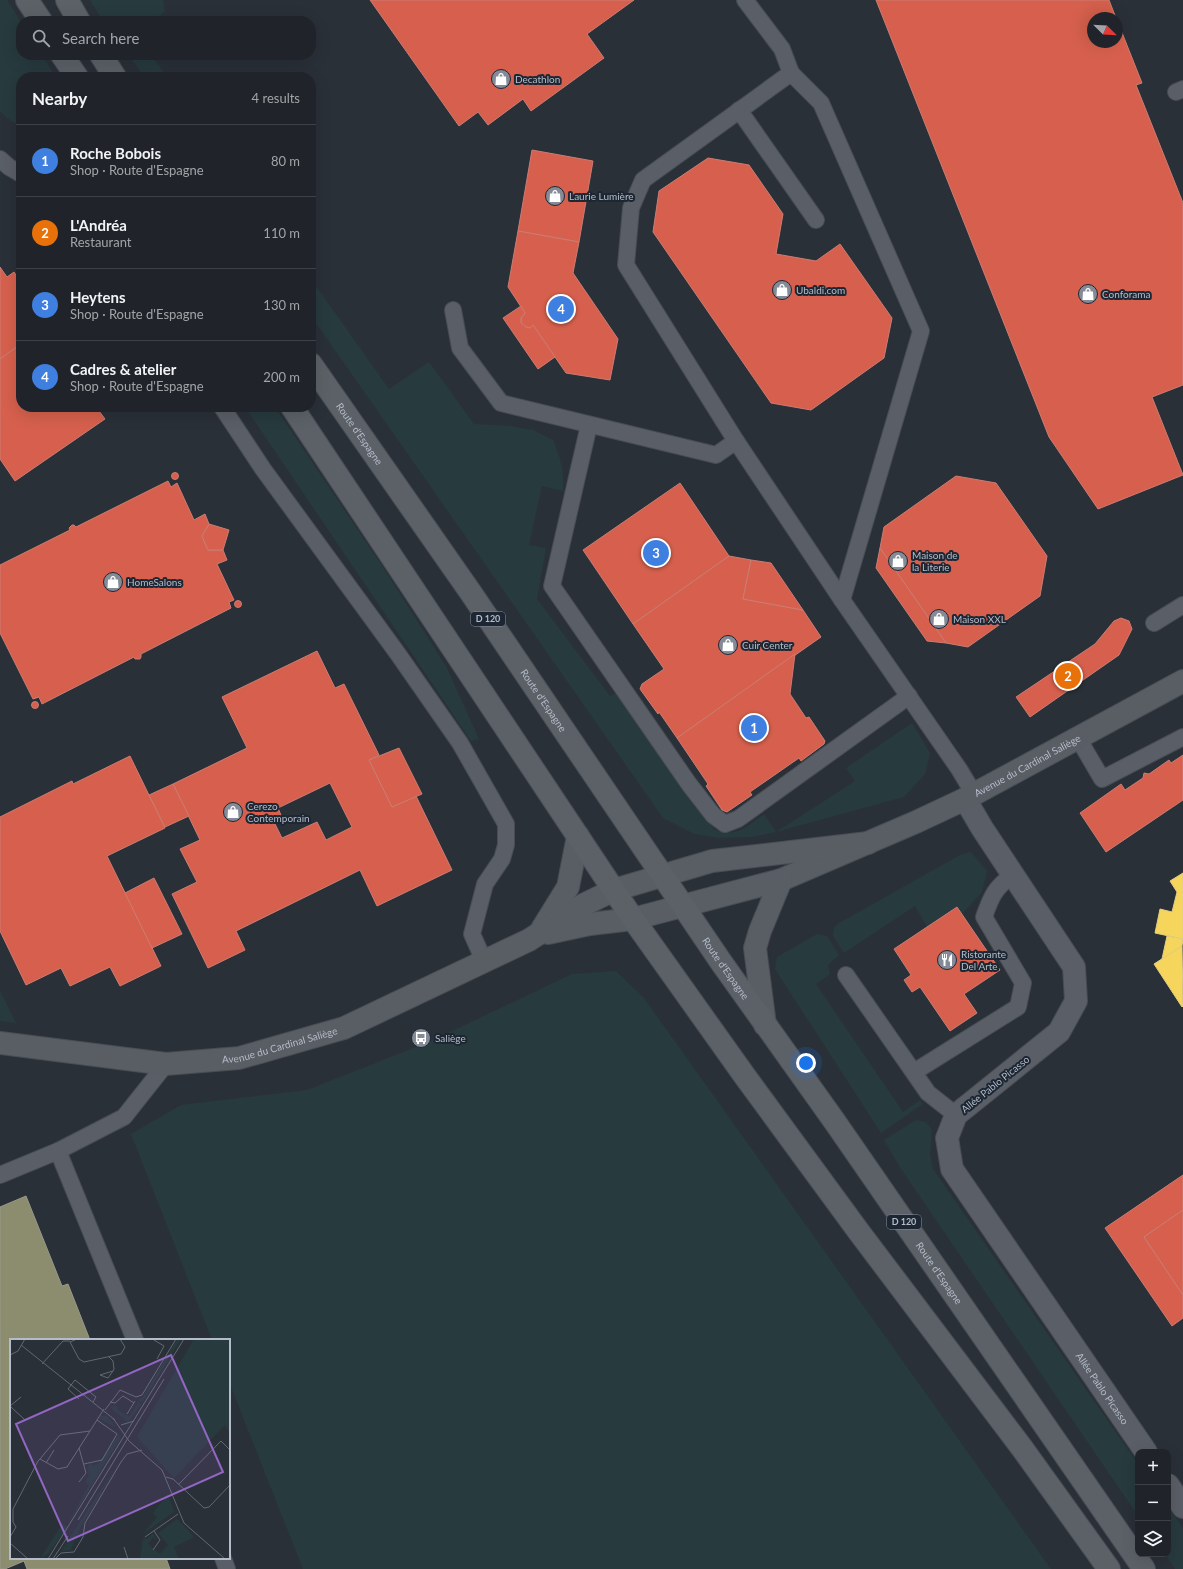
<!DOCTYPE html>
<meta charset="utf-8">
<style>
body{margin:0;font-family:Lato,sans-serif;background:#2d3036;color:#f1f3f6}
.controls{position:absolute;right:12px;bottom:12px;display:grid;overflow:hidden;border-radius:8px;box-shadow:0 4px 16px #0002}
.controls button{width:36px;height:36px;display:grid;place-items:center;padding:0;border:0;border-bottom:1px solid #3d4147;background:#20242a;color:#f1f3f6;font:20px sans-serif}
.compass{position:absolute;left:1087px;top:12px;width:36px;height:36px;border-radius:50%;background:#20242a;box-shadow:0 4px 16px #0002;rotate:114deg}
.you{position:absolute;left:806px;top:1063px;width:14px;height:14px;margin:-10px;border:3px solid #fff;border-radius:50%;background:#1a73e8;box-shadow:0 0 0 6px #1a73e833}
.badge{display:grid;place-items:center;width:26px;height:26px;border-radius:50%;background:#bca0f2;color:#fff;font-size:13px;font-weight:700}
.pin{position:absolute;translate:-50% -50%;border:2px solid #fff;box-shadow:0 1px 4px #0006}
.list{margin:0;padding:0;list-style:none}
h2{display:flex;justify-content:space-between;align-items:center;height:52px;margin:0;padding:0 16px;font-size:17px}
h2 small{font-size:13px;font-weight:400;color:#a2a4a8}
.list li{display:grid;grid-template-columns:26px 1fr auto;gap:12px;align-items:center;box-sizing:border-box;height:72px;padding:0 16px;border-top:1px solid #3d4147}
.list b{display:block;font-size:15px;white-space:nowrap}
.list p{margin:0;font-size:13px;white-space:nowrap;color:#a2a4a8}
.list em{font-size:13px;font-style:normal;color:#a2a4a8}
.icon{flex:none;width:22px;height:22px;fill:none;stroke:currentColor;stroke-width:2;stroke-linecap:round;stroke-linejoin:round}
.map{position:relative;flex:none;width:1183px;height:1569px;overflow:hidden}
.search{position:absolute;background:#20242a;box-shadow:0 4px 16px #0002;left:16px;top:16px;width:300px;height:44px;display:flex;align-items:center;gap:10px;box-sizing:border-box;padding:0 14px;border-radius:16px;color:#a2a4a8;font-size:15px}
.panel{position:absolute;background:#20242a;box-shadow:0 4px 16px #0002;left:16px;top:72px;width:300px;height:340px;border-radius:16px}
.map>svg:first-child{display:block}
.green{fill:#273a3e}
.homes{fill:#f6d55c;stroke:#e2ce7d}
.shops{fill:#d6604d;stroke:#cc7c72;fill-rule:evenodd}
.industry{fill:#8c8c6e;stroke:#989a89}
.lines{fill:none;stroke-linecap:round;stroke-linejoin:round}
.lane-casing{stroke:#484c53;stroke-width:18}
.street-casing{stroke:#484c53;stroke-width:24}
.secondary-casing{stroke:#484c53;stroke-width:24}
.primary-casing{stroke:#484c55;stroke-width:24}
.lane{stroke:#5a5e66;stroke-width:16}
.street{stroke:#5a5e66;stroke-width:22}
.secondary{stroke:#595d64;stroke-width:22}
.primary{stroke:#5c6168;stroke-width:22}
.labels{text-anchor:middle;stroke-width:4;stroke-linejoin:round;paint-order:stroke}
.shield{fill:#1d2633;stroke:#878f9c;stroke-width:1}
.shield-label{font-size:9px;font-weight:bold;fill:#b4bcc9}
.poi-label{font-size:10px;fill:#b4bcc9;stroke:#1d2633;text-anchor:start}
.street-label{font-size:10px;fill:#b4bcc9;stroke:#1d2633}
.inset-road{fill:none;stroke:#616872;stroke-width:1}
.view{fill:#9266c3;fill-opacity:0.15;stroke:#9266c3;stroke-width:2}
.inset-edge{fill:none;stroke:#b4bcc9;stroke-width:2}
</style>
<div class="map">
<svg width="1183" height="1569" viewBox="0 0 1183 1569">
<rect width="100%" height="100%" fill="#2a3038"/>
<g class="green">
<polygon points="0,0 7,0 21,22 21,55 42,55 56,77 21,77 21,127 7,118 0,111"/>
<polygon points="90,0 163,0 165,11 153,21 103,21"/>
<polygon points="129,55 151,55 167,77 144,77"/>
<path d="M311 279 389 389 429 362 474 424 510 426 533 430 553 440C561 459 564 470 563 491L542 486 529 545 546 548 537 599 610 696 619 692 715 830C738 837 746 827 764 814L776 832 855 781 846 768 912 723 930 753 925 774 904 797 776 832 752 837 719 838 694 834 663 818 311 316Z"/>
<polygon points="245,407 275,407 385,570 447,668 479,739 471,741"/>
<polygon points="971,852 987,871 982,892 962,914 957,907 927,927 915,906 844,953 833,936 834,928 839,923 962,854"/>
<polygon points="817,934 827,936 839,955 828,965 830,974 816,984 903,1112 920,1100 923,1104 881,1133 775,969 777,957"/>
<polygon points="616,971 644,998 1051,1569 303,1569 229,1382 229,1340 212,1340 131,1134 181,1105 307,1090 431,1041 572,974"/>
<polygon points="0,991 16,1023 0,1021"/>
<polygon points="916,1120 926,1122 932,1130 930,1154 933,1169 1138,1464 1138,1516 899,1166 884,1140"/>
<polygon points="1168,1507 1183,1528 1183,1569 1175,1569 1165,1554 1168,1554"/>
</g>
<g class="homes">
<polygon points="1183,873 1183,939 1155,933 1160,909 1172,912 1177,892 1170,881"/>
<polygon points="1167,936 1183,939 1182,946 1162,959"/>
<polygon points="1182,946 1183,1006 1182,1007 1154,964"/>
</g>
<g class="shops">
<polygon points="370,0 634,0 587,34 604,58 531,111 523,99 488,125 478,112 459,126"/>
<polygon points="876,0 1109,0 1116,18 1093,18 1093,42 1117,42 1117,20 1142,83 1136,85 1183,203 1183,385 1152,397 1183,475 1098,509 1049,437"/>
<polygon points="532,150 593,161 579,242 518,231"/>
<polygon points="708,158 749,165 783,214 776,254 816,261 840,244 892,318 884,358 811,410 771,403 653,232 659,191"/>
<polygon points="518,231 579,242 573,273 618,339 610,380 566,373 533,325 530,328 526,327 521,323 521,318 525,313 508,287"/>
<polygon points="0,267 7,277 14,272 21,282 21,344 0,359"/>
<polygon points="521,306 525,313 521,318 521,323 526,327 530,328 533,325 555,357 538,369 503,318"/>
<polygon points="21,344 21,407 96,407 105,419 15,481 0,459 0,359"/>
<circle cx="175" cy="476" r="3.5"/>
<polygon points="956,476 996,483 1047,556 1040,596 968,647 946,643 880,548 884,527"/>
<polygon points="168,481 171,487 177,483 194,520 205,514 209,524 202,536 208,550 223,550 227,560 217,564 234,600 229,602 231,608 141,654 141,657 140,659 135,659 134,657 42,704 39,697 33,699 0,633 0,565 70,530 69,528 72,525 74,525 76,527"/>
<polygon points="680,483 729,556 633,624 583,550"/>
<polygon points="209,524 229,530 223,550 208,550 202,536"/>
<polygon points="880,548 946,643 927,641 876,568"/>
<polygon points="729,556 751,560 743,599 803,610 821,637 677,738 659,712 658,714 640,689 642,684 664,669 633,624"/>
<polygon points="751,560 771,563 803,610 743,599"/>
<circle cx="238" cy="604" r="3.5"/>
<polygon points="1121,618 1129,621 1132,629 1119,655 1030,717 1016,697 1095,644 1114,621"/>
<path d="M317 651 335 688 344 684 379 755 369 760 392 807 416 796 452 870 377 906 360 870 236 931 245 950 208 968 172 894 197 882 180 849 200 840 173 784 247 748 222 697ZM330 783 352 827 326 840 317 822 282 838 275 824 283 820 278 808Z"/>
<polygon points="795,654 790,694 806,718 809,717 825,741 824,744 801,761 799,758 750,792 752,795 727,812 722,810 706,786 708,784 677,738"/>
<circle cx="35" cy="705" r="3.5"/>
<polygon points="399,748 422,794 392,807 369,760"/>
<polygon points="1183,755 1183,800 1106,852 1080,813 1121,784 1125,790 1143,778 1144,773 1149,774 1169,760 1171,763"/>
<polygon points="130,756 165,828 107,856 161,966 120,986 110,967 70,986 61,968 26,985 0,931 0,817 72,781 73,784"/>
<polygon points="173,784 189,816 165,827 149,795"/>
<polygon points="154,878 182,934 152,948 125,893"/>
<polygon points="957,907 1000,970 964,994 977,1013 950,1031 920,987 912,992 904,980 911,975 894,949"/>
<polygon points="1183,1175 1183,1210 1144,1237 1183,1295 1183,1318 1172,1326 1105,1228"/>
<polygon points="1183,1210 1183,1295 1144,1237"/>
</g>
<polygon class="industry" points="26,1196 62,1286 68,1284 90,1340 11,1340 11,1558 166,1558 170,1569 27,1569 24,1561 5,1569 0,1569 0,1207"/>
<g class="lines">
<g class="lane-casing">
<g id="lane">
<polyline points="745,0 782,49 791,73 643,180 631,208 626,265 736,441 842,600 959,769 974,794"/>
<polyline points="791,73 821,103 921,331 842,600"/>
<polyline points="1176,92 1183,89"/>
<polyline points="739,110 816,220"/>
<polyline points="0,159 9,167 21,174"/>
<polyline points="453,310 460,348 501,403 716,455 736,441"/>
<polyline points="222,407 263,469 398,654 460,743 506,824 506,845 502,859 485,884 472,934 484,961"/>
<polyline points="589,425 552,586 689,784 713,815 725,824 738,819 909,696"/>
<polyline points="1154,623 1183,605"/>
<polyline points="1078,738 1102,779 1183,737"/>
<polyline points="846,975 928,1093 956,1115"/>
<path d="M914 1072 1018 1007 1023 983 984 917C991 897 995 887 1013 875"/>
<polyline points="58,1151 135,1340"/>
<polyline points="0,1175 58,1151 124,1117 166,1064"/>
<polyline points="223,1558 227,1569"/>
</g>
</g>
<g class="street-casing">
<g id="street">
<path id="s1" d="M965 799 982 828 1074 967 1076 1001 1059 1032 956 1115 947 1138 952 1169 1146 1452"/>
<polyline points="1168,1485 1183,1507"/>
</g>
</g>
<g class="secondary-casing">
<g id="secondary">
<polyline points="542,929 568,887 578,836"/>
<path id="s2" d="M548 933 590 924 633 919 781 880 916 822 965 799 1183 681"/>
<polyline points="765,1025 755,948 760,931 781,880"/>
<path id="s3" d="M0 1043 166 1064 239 1058 344 1028 529 940 583 905 614 890 712 861 868 843"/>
</g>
</g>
<g class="primary-casing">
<g id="primary">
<polyline points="27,0 41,21"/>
<polyline points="67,0 79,21"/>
<polyline points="62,55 77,77"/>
<polyline points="101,55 115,77"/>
<path id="s4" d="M311 364 471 593 721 962 835 1122 1144 1569"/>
<polyline points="292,407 633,919 744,1075 859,1232 1022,1448 1109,1569"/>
</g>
</g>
<use href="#lane" class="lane"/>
<use href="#street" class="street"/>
<use href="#secondary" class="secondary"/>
<use href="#primary" class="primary"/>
</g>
<defs>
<g id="shop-disc" transform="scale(1)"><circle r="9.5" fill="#848b96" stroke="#1d2633"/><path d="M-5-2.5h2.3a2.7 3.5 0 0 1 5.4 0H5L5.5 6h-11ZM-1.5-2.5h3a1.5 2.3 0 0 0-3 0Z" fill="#fff"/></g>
<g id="restaurant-disc" transform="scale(1)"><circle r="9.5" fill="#848b96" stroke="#1d2633"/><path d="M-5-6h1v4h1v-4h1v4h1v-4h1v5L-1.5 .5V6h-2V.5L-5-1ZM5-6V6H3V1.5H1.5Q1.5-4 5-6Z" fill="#fff"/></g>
<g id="bus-disc" transform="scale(1)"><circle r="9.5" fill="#848b96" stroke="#1d2633"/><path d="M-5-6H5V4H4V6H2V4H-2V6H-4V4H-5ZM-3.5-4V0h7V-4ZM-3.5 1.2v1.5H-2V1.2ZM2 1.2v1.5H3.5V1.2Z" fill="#fff"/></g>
</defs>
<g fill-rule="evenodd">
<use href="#shop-disc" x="501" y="79"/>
<use href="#shop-disc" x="555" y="196"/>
<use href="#shop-disc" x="782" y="290"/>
<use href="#shop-disc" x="1088" y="294"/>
<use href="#shop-disc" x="898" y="561"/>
<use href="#shop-disc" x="113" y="582"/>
<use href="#shop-disc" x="939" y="619"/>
<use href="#shop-disc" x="728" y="645"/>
<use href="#shop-disc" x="233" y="812"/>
<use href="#restaurant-disc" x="947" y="960"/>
<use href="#bus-disc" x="421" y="1038"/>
</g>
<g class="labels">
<g class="shield">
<rect x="471" y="612" width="34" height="14" rx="3"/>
<rect x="887" y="1215" width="34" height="14" rx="3"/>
</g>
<g class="shield-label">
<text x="488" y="622">D 120</text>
<text x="904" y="1225">D 120</text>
</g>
<g class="poi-label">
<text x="515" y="83">Decathlon</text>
<text x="569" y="200">Laurie Lumière</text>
<text x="796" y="294">Ubaldi.com</text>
<text x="1102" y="298">Conforama</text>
<text x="912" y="559">Maison de<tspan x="912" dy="12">la Literie</tspan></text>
<text x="127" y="586">HomeSalons</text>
<text x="953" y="623">Maison XXL</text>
<text x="742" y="649">Cuir Center</text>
<text x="247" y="810">Cerezo<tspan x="247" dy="12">Contemporain</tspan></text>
<text x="961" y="958">Ristorante<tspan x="961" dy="12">Del Arte</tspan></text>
<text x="435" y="1042">Saliège</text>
</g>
<g class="street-label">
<text dy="4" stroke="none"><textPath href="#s4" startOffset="85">Route d'Espagne</textPath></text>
<text dy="4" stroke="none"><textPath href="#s4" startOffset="409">Route d'Espagne</textPath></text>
<text dy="4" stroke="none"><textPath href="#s2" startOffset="511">Avenue du Cardinal Saliège</textPath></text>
<text dy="4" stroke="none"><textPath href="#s4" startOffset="733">Route d'Espagne</textPath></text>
<text dy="4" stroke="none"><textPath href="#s3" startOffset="283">Avenue du Cardinal Saliège</textPath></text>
<text transform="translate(995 1084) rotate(-39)" y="4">Allée Pablo Picasso</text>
<text dy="4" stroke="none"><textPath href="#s4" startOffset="1105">Route d'Espagne</textPath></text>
<text dy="4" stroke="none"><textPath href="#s1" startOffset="724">Allée Pablo Picasso</textPath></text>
</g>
</g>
<g transform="translate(10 1339)">
<rect width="220" height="220" fill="#2a3038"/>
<path d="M167 0H171L132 64 128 61 133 58ZM184 0H220V94L215 86 164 139 127 98ZM127 62 131 65 118 83 100 68 106 66 108 71 119 78 128 64ZM91 77H97L106 88 109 94 110 100 57 187 79 146 75 143 79 136 77 128 82 124V127L88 125 109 95 106 88 89 80ZM110 122 70 189 61 210 63 211 51 212ZM158 155 164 173 133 195 147 178 143 174ZM167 180 184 198 164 208 169 220H130L133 199 137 200 143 195 147 201 143 198 138 205 150 215 158 206 148 194ZM52 185 58 188 38 215 30 220Z" fill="#273a3e"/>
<path class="inset-road" d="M67 0 60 3 69 20 74 23 111 15 115 8 110 0M144 1 154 7 147 20M11 6 105 81M0 16 8 12 15 0M99 18 103 22 104 30 103 32 98 39 90 36 103 32M32 25 53 2H60M69 60 58 50 65 41 86 58 83 63M100 63 105 64 113 57 124 64M0 67 11 58M1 68 15 81M95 71 110 51 126 58 132 56 166 0M117 75 125 62M103 79 119 102 152 131 174 184 215 220M111 86 124 82M30 120 50 96 80 92M36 124 44 111M74 125 92 121 107 95 87 81M156 138 163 140 194 169 199 168 220 146M69 143 76 134 69 109M169 145 211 102 220 111M68 181 154 40M0 198 6 188 3 183V170L28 122 30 120 48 130 57 128 94 70M135 198 168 175M0 204 18 220M114 208 118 220M143 211 150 201 144 192M46 219 51 214 64 213 73 198 75 184 111 123 117 115 132 111M38 220 174 0M43 220 58 197"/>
<path class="view" d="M161 16 213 133 58 202 6 85Z"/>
<rect width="220" height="220" class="inset-edge"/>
</g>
</svg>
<div class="controls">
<button>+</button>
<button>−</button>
<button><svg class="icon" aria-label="layers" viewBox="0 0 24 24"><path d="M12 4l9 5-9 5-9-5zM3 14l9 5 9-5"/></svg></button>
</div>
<svg class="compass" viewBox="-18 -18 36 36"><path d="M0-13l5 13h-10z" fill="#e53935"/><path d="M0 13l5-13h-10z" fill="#a2a4a8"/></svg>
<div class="you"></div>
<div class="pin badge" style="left:754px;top:728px;background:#3f7fe0">1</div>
<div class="pin badge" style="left:1068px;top:676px;background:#e8710a">2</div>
<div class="pin badge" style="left:656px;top:553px;background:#3f7fe0">3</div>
<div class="pin badge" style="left:561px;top:309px;background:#3f7fe0">4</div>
<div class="search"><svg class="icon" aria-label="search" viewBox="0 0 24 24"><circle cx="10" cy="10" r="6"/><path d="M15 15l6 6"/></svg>Search here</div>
<section class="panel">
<h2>Nearby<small>4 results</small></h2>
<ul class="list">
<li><span class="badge" style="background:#3f7fe0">1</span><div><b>Roche Bobois</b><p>Shop · Route d'Espagne</p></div><em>80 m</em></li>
<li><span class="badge" style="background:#e8710a">2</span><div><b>L'Andréa</b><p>Restaurant</p></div><em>110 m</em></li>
<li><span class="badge" style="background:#3f7fe0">3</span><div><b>Heytens</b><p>Shop · Route d'Espagne</p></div><em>130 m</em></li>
<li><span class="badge" style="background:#3f7fe0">4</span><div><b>Cadres &amp; atelier</b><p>Shop · Route d'Espagne</p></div><em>200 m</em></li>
</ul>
</section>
</div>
